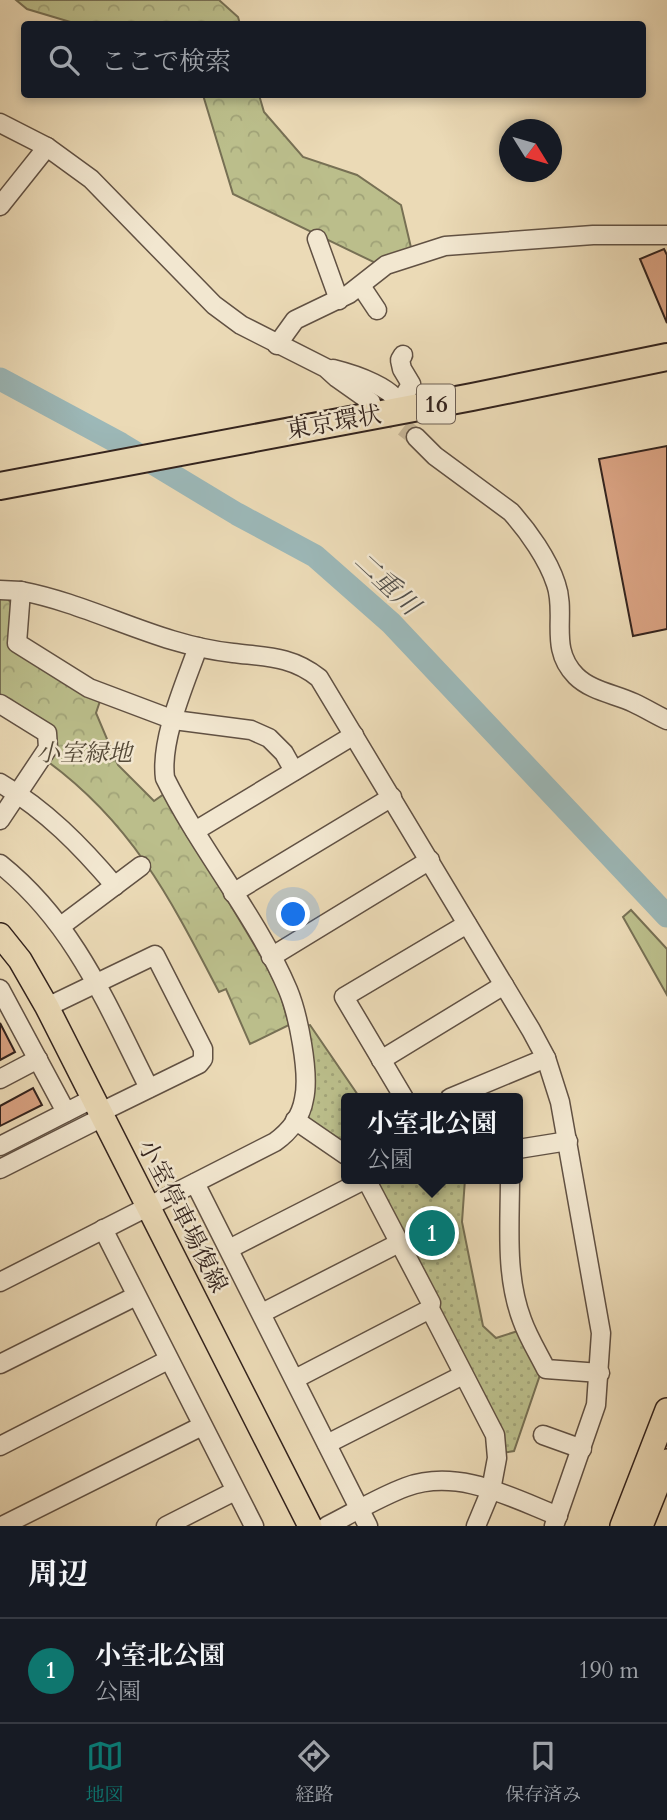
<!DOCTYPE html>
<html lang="ja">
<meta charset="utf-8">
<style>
body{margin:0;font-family:Cardo,"Noto Serif JP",serif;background:#242831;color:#f1f3f6}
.compass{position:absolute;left:499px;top:119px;width:63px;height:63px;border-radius:50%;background:#171b24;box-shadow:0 4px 10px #0003;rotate:127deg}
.you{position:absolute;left:294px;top:915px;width:24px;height:24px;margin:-18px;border:5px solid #fff;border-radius:50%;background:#1a73e8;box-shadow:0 0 0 10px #1a73e833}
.badge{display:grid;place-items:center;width:46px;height:46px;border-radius:50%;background:#0f766e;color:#fff;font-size:23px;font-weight:700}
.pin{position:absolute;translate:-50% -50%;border:4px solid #fff;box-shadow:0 2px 7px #0006}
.popup{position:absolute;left:341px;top:1093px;width:182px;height:91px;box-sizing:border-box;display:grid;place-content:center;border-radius:7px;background:#171b24;filter:drop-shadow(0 2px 5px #0005);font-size:23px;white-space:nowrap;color:#9ea1a6}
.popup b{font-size:26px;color:#f1f3f6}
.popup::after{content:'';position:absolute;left:50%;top:100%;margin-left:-14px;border:14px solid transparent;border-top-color:#171b24}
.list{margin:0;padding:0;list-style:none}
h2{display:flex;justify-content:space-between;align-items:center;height:91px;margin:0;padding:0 28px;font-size:30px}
h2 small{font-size:23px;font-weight:400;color:#9ea1a6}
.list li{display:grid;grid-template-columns:46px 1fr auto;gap:21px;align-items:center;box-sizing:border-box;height:105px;padding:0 28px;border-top:2px solid #363941}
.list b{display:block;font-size:26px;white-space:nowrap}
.list p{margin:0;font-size:23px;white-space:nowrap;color:#9ea1a6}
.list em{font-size:23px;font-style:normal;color:#9ea1a6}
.icon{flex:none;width:38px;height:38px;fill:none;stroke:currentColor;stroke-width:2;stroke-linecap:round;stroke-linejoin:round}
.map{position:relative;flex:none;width:667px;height:1526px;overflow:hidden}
.search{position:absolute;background:#171b24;box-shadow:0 4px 10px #0003;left:21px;right:21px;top:21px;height:77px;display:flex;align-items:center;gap:18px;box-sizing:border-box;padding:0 24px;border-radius:7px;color:#9ea1a6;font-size:26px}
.sheet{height:196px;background:#171b24}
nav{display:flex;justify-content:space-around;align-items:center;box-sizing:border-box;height:98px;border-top:2px solid #363941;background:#171b24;font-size:19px;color:#9ea1a6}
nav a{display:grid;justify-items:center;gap:4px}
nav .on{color:#0f766e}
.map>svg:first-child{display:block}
.grass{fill:#bbbe8b;stroke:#777054;stroke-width:2}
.forest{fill:url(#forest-crowns);stroke:#777054;stroke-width:2}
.park{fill:url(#park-dots);stroke:#777054;stroke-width:2}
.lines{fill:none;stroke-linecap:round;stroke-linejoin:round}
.river{stroke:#9cb8b8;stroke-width:23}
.building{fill:#d9a282;stroke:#33231d;stroke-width:2}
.minor-tunnel{stroke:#c6b597;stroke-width:18;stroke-dasharray:18 9;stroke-linecap:butt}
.minor-casing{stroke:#615143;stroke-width:21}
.major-casing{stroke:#33231d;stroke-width:26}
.highway-casing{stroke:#33231d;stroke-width:30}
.minor{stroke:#f2e7d0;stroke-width:18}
.major{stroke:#ebdab6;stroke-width:23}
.highway{stroke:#ebdab6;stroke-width:26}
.labels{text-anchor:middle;stroke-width:5;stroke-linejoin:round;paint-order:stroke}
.shield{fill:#f2e7d0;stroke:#6c5e53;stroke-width:2}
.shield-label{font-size:23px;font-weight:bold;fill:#33231d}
.street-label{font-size:24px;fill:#33231d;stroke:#f2e7d0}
.park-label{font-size:24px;font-style:italic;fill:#554a38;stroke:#f2e7d0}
.water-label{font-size:26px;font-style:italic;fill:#52504c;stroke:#f2e7d0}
</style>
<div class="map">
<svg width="667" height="1526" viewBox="0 0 667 1526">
<defs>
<pattern id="forest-crowns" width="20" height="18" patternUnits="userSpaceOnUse" patternTransform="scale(1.75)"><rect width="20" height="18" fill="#bbbe8b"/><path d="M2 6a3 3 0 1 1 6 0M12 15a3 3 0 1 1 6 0" fill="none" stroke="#a1a378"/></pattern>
<pattern id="park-dots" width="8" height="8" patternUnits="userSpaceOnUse" patternTransform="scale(1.75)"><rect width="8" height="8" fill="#bbbe8b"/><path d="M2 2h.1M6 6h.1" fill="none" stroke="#a1a378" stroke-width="1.8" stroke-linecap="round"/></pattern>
</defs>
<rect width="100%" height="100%" fill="#ebdab6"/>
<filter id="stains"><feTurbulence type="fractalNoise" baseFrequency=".00286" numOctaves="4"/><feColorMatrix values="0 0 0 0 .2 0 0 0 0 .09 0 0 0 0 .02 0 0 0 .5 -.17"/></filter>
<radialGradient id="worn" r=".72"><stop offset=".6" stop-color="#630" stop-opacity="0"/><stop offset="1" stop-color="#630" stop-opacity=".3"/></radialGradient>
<polygon class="grass" points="631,910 667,949 667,995 623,917"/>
<g class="forest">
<polygon points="16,0 219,0 238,17 240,24 77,24 27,9"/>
<polygon points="203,95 259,95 264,112 303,157 357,175 401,205 413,256 388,269 233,194"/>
<path d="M7 598 13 605 10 647 101 698 96 713 118 765 154 801 164 794 264 961 280 993 289 1025 250 1044 226 989 219 992C171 900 133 824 47 761L57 746 53 729 0 696V599Z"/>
</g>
<g class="park">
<polygon points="310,1025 360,1098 346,1098 346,1151 310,1124 306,1116 305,1026"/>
<polygon points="371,1179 465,1179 462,1222 483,1326 496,1338 521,1330 541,1372 514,1451 502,1453"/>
</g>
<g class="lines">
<polyline class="river" points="0,379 121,444 237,514 315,556 391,623 667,916"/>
</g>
<g class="building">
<polygon points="664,249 667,255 667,323 640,259"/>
<polygon points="667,446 667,629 633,636 599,459"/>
<polygon points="0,1023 15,1052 0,1060"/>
<polygon points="33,1088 42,1105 0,1126 0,1106"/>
</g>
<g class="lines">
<polyline class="minor-tunnel" points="382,411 416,437"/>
<g class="minor-casing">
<g id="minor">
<polyline points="0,123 47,147 91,179 214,305 241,325 326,368 337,378 371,402"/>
<polyline points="0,206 47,147"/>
<polyline points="317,239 339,300"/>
<polyline points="361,286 377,310"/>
<polyline points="277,345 295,320 349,294 386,265 445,246 593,235 667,235"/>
<path d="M333 369C353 374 398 388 402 410"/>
<polyline points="400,403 411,384 402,369 400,360 403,355"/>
<path d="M416 437 435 456 511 512C528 531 548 559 556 584 567 615 548 648 576 676 591 691 615 694 634 703 645 708 656 715 667 720"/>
<polyline points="0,590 21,591"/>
<polyline points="0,704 47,733 48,748 0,820"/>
<path d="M294 771 284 753 269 738 251 730 174 720 89 688 17 643 21 591C94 605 157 645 233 653 266 657 292 656 319 678L531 1030 546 1058 560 1102 601 1333 596 1405 554 1526"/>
<path d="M0 783C46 810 81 846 115 886"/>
<polyline points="195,831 354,735"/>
<path d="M0 864C75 924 107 1005 149 1088"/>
<polyline points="233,893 392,797"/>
<polyline points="61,926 141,866"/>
<polyline points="271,957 430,860"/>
<polyline points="0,989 66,1112"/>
<polyline points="47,1007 155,955 203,1049 203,1059 199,1064 101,1112"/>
<polyline points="381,1060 504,985"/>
<polyline points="0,1079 38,1059"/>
<polyline points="404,1098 344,997 467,924"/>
<polyline points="450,1098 546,1058"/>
<polyline points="295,1120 346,1155"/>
<polyline points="0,1146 94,1098"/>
<polyline points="518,1149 568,1141"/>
<polyline points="0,1169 103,1117"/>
<path d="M510 1179C510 1226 505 1275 522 1320 528 1337 538 1353 546 1369L600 1373"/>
<polyline points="195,1183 368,1526"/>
<polyline points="103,1229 254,1526"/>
<polyline points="229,1249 366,1179 431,1303 430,1309 495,1435 497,1458 491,1490 476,1526"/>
<path d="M0 1282 275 1142C289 1132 301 1117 304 1099 310 1073 298 1014 288 990 256 915 201 851 165 778 160 739 185 684 198 647"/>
<polyline points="262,1313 399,1243"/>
<polyline points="0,1364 136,1296"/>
<polyline points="295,1379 430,1309"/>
<polyline points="543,1435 582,1449"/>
<polyline points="327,1444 463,1375"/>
<polyline points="0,1446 168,1360"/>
<polyline points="2,1526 202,1426"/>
<polyline points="166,1526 235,1491"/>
<path d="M327 1526C353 1513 379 1497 406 1487 458 1468 510 1497 558 1516"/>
</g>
</g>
<g class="major-casing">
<g id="major">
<polyline points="0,935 20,960 47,1007 310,1526"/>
<polyline points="622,1526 667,1410"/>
<polyline points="641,1526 667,1461"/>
</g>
</g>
<g class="highway-casing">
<polyline id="highway" points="0,486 472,397 667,357"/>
</g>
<use href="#minor" class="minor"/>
<use href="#major" class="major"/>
<use href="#highway" class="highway"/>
</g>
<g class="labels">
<rect class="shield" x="417" y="384.5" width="38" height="39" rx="5"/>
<g class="shield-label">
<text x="436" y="412">16</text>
</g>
<g class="street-label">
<text transform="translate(334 422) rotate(-10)" y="8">東京環状</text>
<text transform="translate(183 1216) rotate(63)" y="8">小室停車場復線</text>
</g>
<g class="park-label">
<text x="84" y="761">小室緑地</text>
</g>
<g class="water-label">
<text transform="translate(387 583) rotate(43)" y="9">二重川</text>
</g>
</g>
<rect width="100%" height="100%" filter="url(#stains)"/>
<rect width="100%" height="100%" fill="url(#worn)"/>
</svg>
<svg class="compass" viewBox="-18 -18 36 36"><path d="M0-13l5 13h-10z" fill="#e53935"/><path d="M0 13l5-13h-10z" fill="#9ea1a6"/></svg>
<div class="you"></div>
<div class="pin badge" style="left:432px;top:1233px">1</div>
<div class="popup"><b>小室北公園</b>公園</div>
<div class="search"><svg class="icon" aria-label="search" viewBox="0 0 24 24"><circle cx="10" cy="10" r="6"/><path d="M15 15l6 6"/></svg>ここで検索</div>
</div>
<section class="sheet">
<h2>周辺<small></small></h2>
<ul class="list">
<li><span class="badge">1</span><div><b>小室北公園</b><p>公園</p></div><em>190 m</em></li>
</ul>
</section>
<nav>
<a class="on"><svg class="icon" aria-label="map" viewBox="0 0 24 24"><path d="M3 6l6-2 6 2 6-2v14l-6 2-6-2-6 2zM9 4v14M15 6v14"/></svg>地図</a>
<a><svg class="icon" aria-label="directions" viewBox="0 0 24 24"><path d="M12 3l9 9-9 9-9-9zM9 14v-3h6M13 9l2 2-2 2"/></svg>経路</a>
<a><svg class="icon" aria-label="saved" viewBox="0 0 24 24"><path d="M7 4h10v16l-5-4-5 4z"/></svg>保存済み</a>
</nav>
